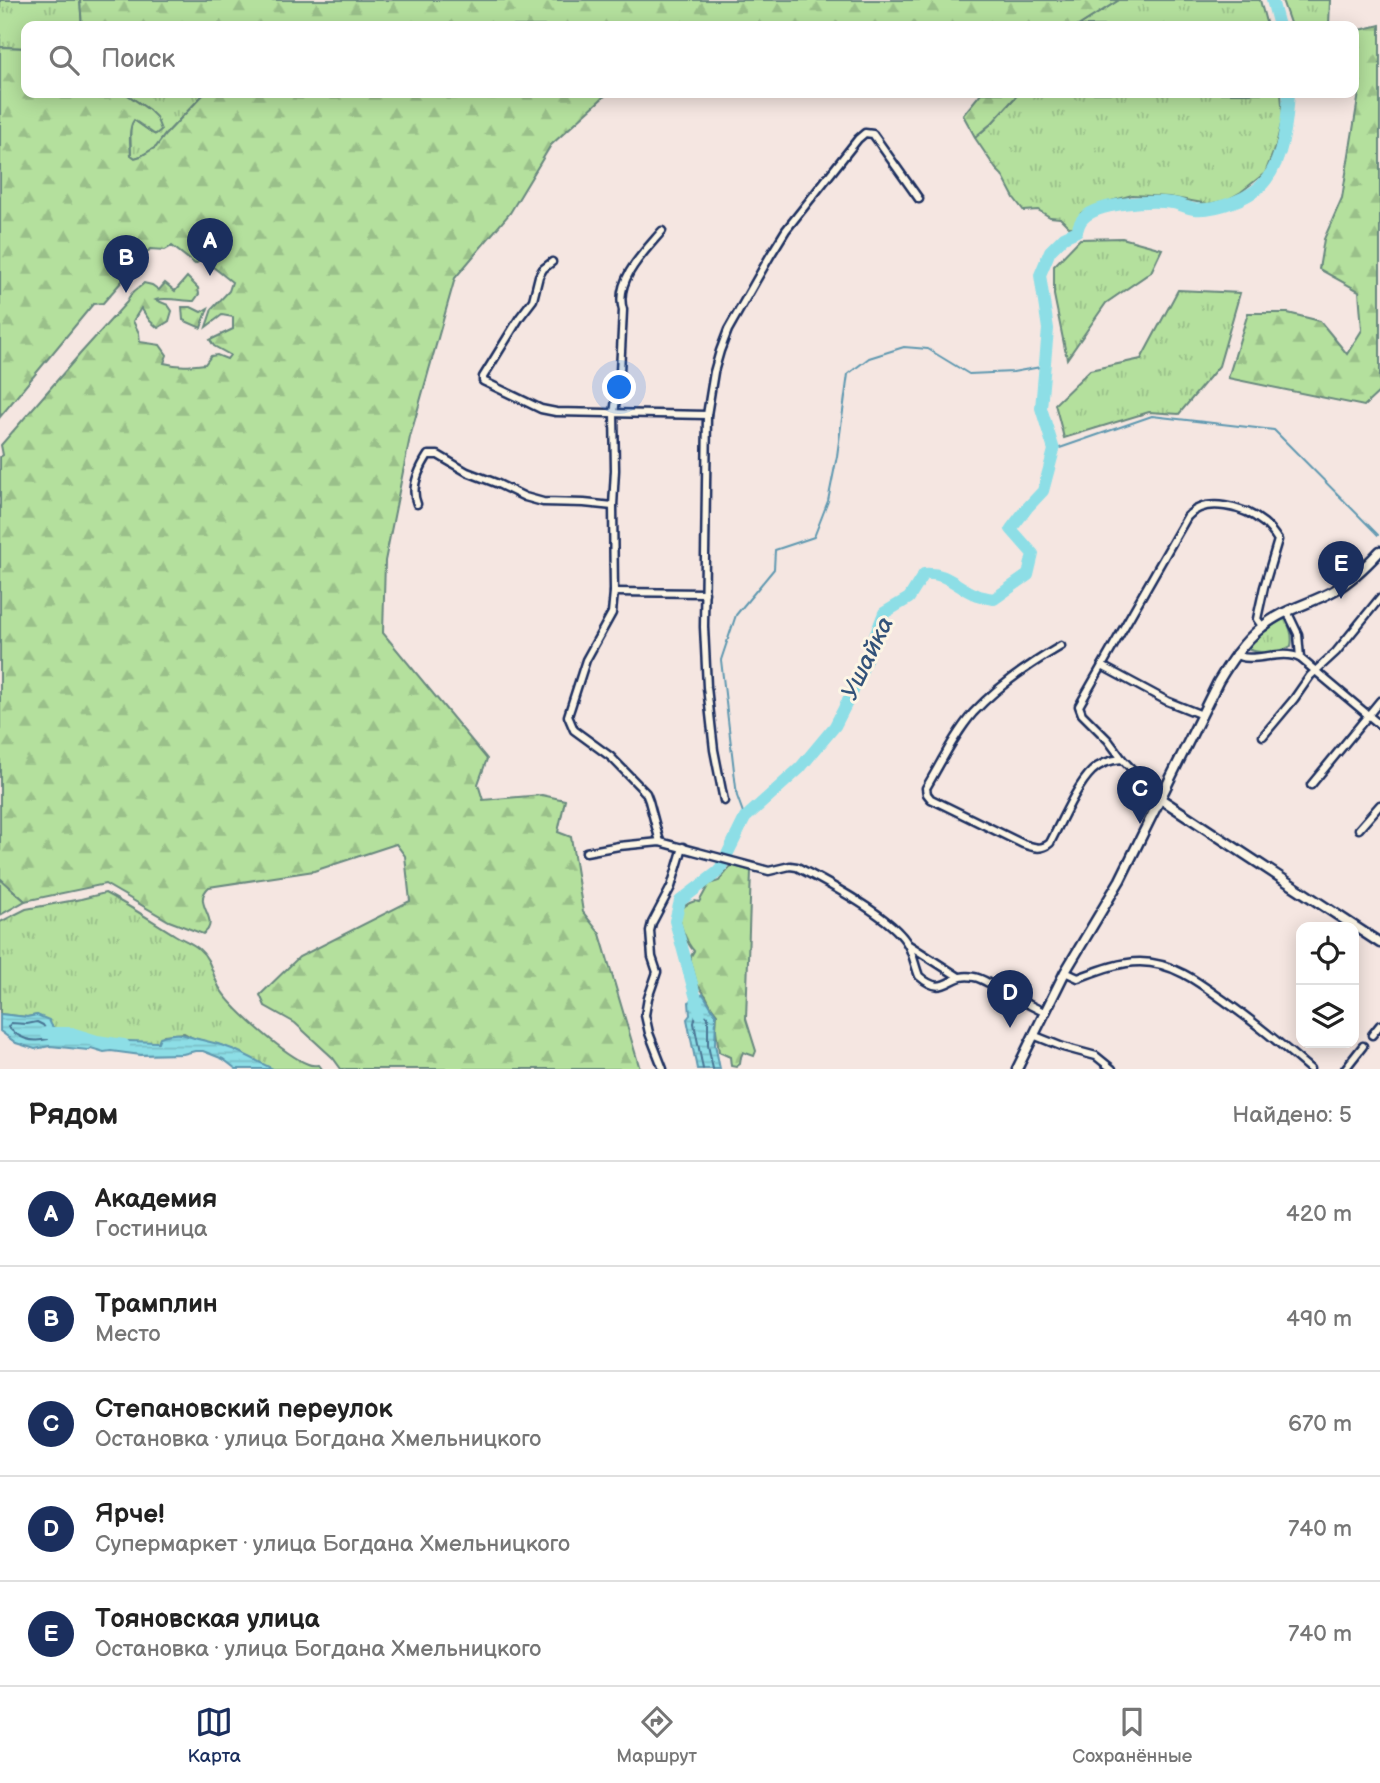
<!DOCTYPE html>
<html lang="ru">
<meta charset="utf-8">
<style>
body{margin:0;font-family:"Balsamiq Sans",sans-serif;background:#f6f6f6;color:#222}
.controls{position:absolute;right:21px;bottom:21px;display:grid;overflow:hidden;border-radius:14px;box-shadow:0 4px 18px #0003}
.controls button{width:63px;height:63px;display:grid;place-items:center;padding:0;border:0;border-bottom:2px solid #e0e0e0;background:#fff;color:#222;font:35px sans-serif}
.you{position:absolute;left:620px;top:388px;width:24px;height:24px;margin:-18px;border:5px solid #fff;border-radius:50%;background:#1a73e8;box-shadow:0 0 0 10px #1a73e833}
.badge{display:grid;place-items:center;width:46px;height:46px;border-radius:50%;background:#1b2f5e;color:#fff;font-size:23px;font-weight:700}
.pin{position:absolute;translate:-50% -58px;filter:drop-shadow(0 2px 4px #0008)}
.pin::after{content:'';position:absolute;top:37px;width:24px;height:21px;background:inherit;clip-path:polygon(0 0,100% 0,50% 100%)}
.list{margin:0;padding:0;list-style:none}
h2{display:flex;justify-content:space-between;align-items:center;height:91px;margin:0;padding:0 28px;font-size:30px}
h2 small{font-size:23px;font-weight:400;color:#767676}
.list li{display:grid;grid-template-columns:46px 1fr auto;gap:21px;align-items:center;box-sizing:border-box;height:105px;padding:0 28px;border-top:2px solid #e0e0e0}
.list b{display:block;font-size:26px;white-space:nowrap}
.list p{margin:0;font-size:23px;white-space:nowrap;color:#767676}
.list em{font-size:23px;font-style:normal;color:#767676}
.icon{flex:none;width:38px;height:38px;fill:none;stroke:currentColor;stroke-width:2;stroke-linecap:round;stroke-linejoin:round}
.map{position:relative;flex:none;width:1380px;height:1069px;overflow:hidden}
.search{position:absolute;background:#fff;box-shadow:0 4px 18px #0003;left:21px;right:21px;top:21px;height:77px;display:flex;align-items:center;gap:18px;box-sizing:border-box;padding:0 24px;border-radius:14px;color:#767676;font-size:26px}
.sheet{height:616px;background:#fff}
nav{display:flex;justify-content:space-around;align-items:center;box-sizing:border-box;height:98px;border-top:2px solid #e0e0e0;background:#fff;font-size:19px;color:#767676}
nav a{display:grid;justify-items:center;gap:4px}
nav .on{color:#1b2f5e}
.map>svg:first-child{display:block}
.grass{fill:url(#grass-tufts);stroke:#68887e;stroke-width:2}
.forest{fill:url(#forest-firs);stroke:#68887e;stroke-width:2}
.green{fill:#b4e09d;stroke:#68887e;stroke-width:2}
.water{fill:url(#water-rules);stroke:#5f98b0;stroke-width:2}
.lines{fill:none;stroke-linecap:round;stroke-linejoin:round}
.shore{stroke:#497594;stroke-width:2}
.stream{stroke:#5f98b0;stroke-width:2}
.river{stroke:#8ddee6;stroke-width:12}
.minor-casing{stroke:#1b2f5e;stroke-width:11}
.tertiary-casing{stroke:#1b2f5e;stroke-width:13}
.minor{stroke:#fcf5e5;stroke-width:6}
.tertiary{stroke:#fcf5e5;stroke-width:8}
.labels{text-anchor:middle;stroke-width:6;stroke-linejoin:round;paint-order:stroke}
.water-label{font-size:24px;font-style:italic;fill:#325279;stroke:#fcf5e5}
</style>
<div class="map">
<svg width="1380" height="1069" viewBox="0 0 1380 1069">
<defs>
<pattern id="grass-tufts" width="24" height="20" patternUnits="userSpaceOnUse" patternTransform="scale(1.75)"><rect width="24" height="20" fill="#b4e09d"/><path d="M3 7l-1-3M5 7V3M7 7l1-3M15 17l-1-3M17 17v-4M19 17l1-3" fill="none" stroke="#9ac08a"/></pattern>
<pattern id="forest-firs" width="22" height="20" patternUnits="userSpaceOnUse" patternTransform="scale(1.75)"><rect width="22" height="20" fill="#b4e09d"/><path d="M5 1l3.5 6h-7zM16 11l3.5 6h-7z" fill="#9ac08a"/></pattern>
<pattern id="water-rules" width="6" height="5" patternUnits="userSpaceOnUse" patternTransform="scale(1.75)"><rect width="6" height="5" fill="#8ddee6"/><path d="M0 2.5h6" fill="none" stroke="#79bfc8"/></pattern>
</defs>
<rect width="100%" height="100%" fill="#f5e6e1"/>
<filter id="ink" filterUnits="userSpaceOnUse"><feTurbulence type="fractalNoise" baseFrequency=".0143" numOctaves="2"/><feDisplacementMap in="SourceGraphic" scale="14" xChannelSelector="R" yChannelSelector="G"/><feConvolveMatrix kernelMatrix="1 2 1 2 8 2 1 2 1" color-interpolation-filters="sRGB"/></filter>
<g filter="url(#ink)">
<g class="grass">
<polygon points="0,0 80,0 82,26 26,26 26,48 0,47"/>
<polygon points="1119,0 1260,0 1267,26 1078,26"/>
<polygon points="1282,0 1330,0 1329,26 1291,26"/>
<polygon points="125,93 203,93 204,94 165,135 156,147 141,156 135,158 131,155 130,124 134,120 154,134 149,110"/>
<polygon points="1019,93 1281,93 1283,116 1276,145 1265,173 1241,192 1227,200 1208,204 1169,197 1132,195 1101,204 1081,213 1075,227 1069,227 1060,218 1050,217 1038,210 1024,211 1014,198 1002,175 996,169 975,138 992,123"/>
<polygon points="1122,238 1162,249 1151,272 1106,303 1067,359 1054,295 1054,266 1080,239"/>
<polygon points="1178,290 1240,293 1219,366 1179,414 1149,412 1064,438 1055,404 1090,370 1141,359"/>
<path d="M1285 619C1290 627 1293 637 1291 646 1279 653 1260 654 1247 649V646C1257 636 1269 621 1285 619Z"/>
<path d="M105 893C130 906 152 921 175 935 183 940 193 943 199 949 211 959 212 974 219 987 230 1007 286 1056 308 1064 312 1066 315 1065 319 1065L322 1069H271L226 1047 193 1038 184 1033 164 1035 159 1042H122L107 1044 104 1041 66 1037 37 1015 27 1017 0 1014V922L26 909 81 899Z"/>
</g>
<g class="forest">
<polygon points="80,0 1119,0 1078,26 82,26"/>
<polygon points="1380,25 1380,391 1364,406 1228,378 1248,313 1288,313 1320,321 1347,354 1362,330 1359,291 1319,269 1324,239 1342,198 1359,93 1354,87 1354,33 1360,30"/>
<path d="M0 47 26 48V93H125L149 110 156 117 161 130 156 134H154L134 120C128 128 130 145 131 155L135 158 141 156 156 147 165 135 204 94 203 93H608L551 145 510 213 455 278 410 437 385 561 383 633 487 759 478 784 483 800 542 795 565 800 558 832 571 837 583 912 600 934 640 1069H341L333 1058 295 1023 265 1006 260 995 299 957 410 901 405 856 396 844 314 871 209 887C190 904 223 920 203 934L169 921 105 884 25 901 0 878V457L3 455 1 445 80 354 127 302C130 292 137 290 144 283L152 285 159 290 165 283 175 291 187 277 198 288 199 294 194 301C183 301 165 297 156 300L168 305 172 311 169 321 158 328 150 321 141 308 133 321 139 333 140 342 160 345 167 355 164 363C179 367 190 366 205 364L211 356 217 355 227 359 230 355 214 346 210 340 233 329V317L222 315 206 327 212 309 229 291 232 282 203 259 195 264 172 246 165 250 150 249 103 303 93 304 0 417Z"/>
<polygon points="981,93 1019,93 992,123 975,137 963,115"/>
<polygon points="182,307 191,307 201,312 208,308 201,328 183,320"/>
<path d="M732 865 751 871 746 1019 756 1051 754 1056 743 1052 741 1057 740 1064 736 1067 731 1066 730 1057 719 1052 716 1030 717 1014 711 1006 706 996 697 984 691 961V956L694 951C688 945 686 939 683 931 677 915 678 906 695 901L699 902 709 884 719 881Z"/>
</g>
<polygon class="green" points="0,879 25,901 0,915"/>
<g class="water">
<polygon points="703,994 716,1015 715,1044 720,1069 697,1069 687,1019 690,1015 689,1002"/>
<path d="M0 1014 27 1017 37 1015 49 1020C55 1036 67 1036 82 1037 90 1038 95 1042 104 1041L107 1043C117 1039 145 1042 158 1042L160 1037C182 1030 183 1036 202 1040 232 1046 247 1056 273 1069H236L223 1059 203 1051H195L183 1054 141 1055 111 1051 104 1052 91 1048 88 1050 50 1046 35 1049 16 1043 0 1031Z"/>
</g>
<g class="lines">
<g class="shore">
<path d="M37 1022 43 1025 49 1034 48 1039C31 1043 20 1039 8 1027L11 1023 27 1024Z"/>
<polyline points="703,1069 694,1023 697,1011 700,1009 708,1018 708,1045 713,1069"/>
</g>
<g class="stream">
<polyline points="1054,450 1152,416 1274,430 1378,535"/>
<polyline points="745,818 737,796 721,660 736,615 774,569 775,550 814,537 828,501 837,456 848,374 869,358 904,347 928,349 969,374 1013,372 1046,366"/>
</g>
<g class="river">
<polyline points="1272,0 1279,26"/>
<path d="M700 1013 675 921 680 901 719 871 745 818 800 768 835 726 857 683 884 613 909 598 924 574C948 572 957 588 977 595 982 597 988 598 994 599L1028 575 1033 554 1011 529 1027 508 1043 491 1054 450 1041 408 1048 329 1040 275 1050 251 1064 237 1077 231C1078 228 1079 224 1081 221 1094 202 1152 200 1173 203 1180 204 1187 208 1194 209 1216 211 1253 198 1266 180 1284 157 1287 121 1289 93"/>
<polyline points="46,1033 71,1033 97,1041 124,1045"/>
</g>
<g class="minor-casing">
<g id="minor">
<polyline points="552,262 543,269 539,276 533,300 520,317 483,377 483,381 541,409 556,412 707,415"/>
<path d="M417 504C410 488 419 469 428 455H438L467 472 496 483 525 497 543 502 584 503 613 506"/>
<polyline points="614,592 705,593"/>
<polyline points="1287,611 1298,634 1300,658"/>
<path d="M1061 646C1030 664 998 686 973 713 954 735 941 763 926 788L927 794 931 799 1023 844C1033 847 1041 851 1050 843 1060 824 1077 785 1092 771 1100 763 1111 760 1122 759"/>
<path d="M1235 654C1251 665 1280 648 1300 658L1380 725"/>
<polyline points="1102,666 1167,701 1202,715"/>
<polyline points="1263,736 1294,699 1310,676 1336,652 1380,598"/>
<polyline points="1311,785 1380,701"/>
<path d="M1161 799 1122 759 1108 740 1082 714 1079 706 1187 517C1205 496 1245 507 1264 523 1270 528 1274 534 1278 540L1264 587 1257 619 1262 626"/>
<polyline points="724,801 714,750 707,687 704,627 707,415 714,372 720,351 728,330 770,256 786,230 858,139 865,133 873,134 919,199"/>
<polyline points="1359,829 1380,805"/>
<path d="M660 842 649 801 646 793 611 757 574 730 568 716 586 660 612 613 614 592 613 506 615 470 614 413 620 372 623 310C614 281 644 252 662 231"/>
<path d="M586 852 619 846 660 842 769 871 790 866 797 867C824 881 895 918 908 945 913 954 915 966 919 976 946 1000 949 971 974 977 981 978 988 983 994 986 1011 995 1027 1004 1044 1012"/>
<polyline points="909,945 959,977"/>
<path d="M1065 972 1078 978C1097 971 1119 962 1140 962 1173 962 1200 983 1226 1002 1256 1023 1282 1045 1310 1069"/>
<polyline points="1033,1035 1063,1047 1096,1056 1112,1069"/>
<polyline points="1372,1035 1380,1025"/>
<polyline points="663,1069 649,1033 645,1015 648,998 657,972 652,957 650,931 652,923 671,887 683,847"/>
<polyline points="1345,1069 1363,1046"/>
</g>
</g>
<g class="tertiary-casing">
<g id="tertiary">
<polyline points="1161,799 1380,943"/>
<path d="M1017 1069 1065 972 1120 880 1218 682C1230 662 1243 642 1262 627 1283 609 1311 604 1335 590 1352 580 1367 565 1380 551"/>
</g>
</g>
<use href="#minor" class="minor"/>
<use href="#tertiary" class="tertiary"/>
</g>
</g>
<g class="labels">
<g class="water-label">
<text transform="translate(867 658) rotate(-64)" y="8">Ушайка</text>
</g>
</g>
</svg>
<div class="controls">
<button><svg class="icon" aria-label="locate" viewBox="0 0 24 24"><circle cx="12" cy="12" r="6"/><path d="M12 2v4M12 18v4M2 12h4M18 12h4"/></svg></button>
<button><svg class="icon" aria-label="layers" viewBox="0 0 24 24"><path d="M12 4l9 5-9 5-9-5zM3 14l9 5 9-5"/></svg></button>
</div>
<div class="you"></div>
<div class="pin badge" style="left:210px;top:276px">A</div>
<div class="pin badge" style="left:126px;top:293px">B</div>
<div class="pin badge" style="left:1140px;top:824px">C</div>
<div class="pin badge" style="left:1010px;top:1028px">D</div>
<div class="pin badge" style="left:1341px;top:599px">E</div>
<div class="search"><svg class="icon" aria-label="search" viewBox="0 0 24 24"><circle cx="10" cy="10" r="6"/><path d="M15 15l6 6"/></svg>Поиск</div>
</div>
<section class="sheet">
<h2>Рядом<small>Найдено: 5</small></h2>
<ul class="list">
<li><span class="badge">A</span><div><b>Академия</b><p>Гостиница</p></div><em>420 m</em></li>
<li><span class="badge">B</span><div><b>Трамплин</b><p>Место</p></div><em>490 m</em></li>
<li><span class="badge">C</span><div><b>Степановский переулок</b><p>Остановка · улица Богдана Хмельницкого</p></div><em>670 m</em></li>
<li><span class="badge">D</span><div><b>Ярче!</b><p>Супермаркет · улица Богдана Хмельницкого</p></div><em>740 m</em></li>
<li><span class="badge">E</span><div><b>Тояновская улица</b><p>Остановка · улица Богдана Хмельницкого</p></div><em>740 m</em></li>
</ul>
</section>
<nav>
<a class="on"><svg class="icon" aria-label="map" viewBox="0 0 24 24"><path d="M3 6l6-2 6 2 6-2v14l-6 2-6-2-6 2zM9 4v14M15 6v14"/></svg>Карта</a>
<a><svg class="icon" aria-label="directions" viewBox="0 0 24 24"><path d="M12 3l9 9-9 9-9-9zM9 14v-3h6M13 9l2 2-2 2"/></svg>Маршрут</a>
<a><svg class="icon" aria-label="saved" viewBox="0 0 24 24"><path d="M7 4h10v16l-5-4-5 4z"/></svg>Сохранённые</a>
</nav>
